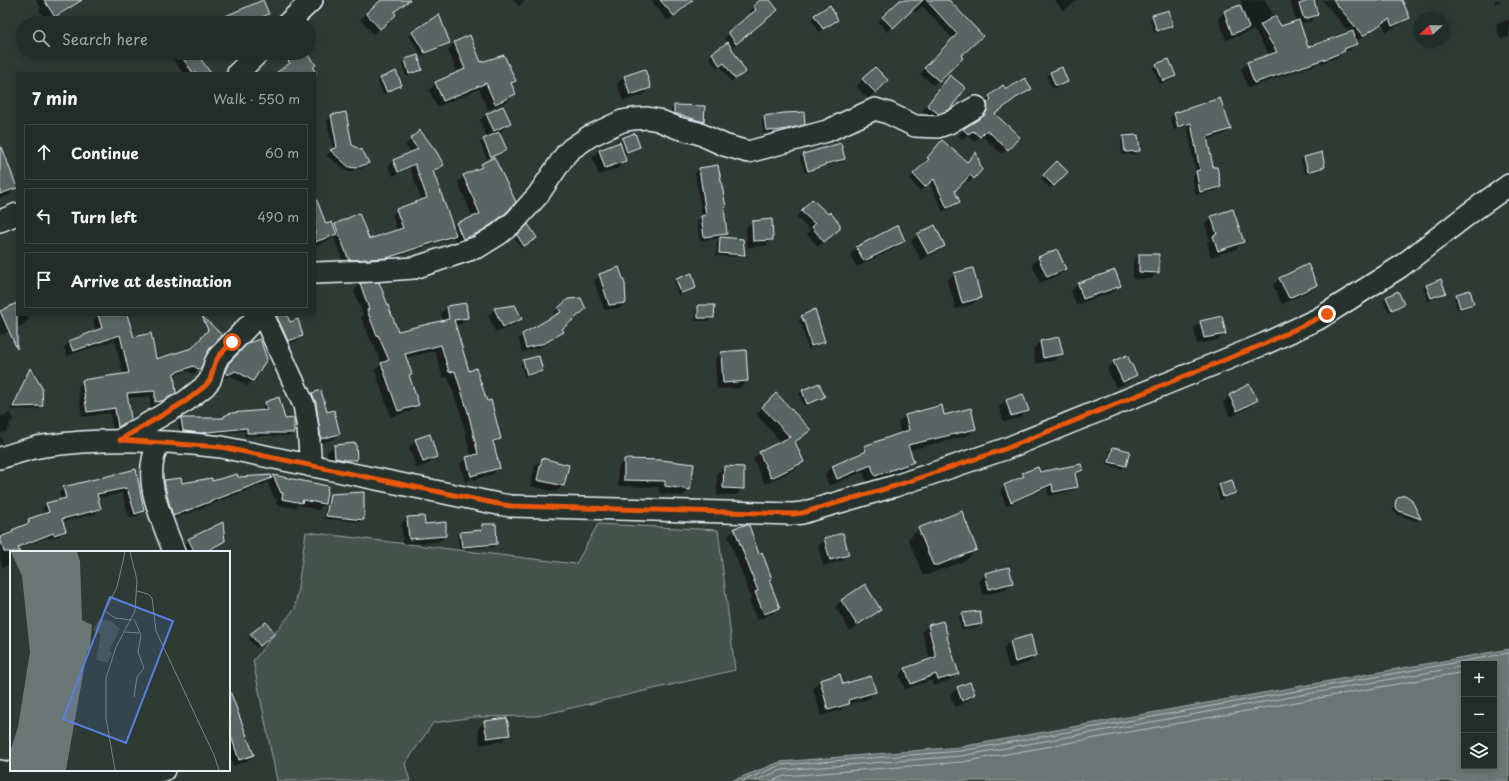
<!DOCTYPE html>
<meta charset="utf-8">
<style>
body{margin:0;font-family:"Playpen Sans",sans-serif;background:#2e3834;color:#f1f3f6}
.controls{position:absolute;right:12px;bottom:12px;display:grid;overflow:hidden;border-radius:0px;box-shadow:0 2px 6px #0003}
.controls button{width:36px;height:36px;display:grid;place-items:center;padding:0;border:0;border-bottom:1px solid #3f4845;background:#222c28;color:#f1f3f6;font:20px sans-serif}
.compass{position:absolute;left:1413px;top:12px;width:36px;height:36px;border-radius:50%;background:#222c28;box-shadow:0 2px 6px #0003;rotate:249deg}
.stop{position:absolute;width:12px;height:12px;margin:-9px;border:3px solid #ea580c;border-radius:50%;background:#fff}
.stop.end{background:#ea580c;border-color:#fff;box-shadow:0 1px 4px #0008}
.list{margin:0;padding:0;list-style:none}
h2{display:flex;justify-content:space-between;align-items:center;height:52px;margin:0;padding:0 16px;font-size:17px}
h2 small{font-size:13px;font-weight:400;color:#a2a7a8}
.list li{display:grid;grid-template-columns:26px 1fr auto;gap:12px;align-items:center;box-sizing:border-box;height:56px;margin:0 8px 8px;padding:0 8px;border:1px solid #3f4845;border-radius:0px}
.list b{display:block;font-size:15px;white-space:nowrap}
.list em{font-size:13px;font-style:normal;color:#a2a7a8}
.icon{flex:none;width:22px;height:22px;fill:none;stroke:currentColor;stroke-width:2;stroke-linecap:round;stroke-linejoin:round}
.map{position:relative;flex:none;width:1509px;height:781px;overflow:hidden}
.search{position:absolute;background:#222c28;box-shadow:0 2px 6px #0003;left:16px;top:16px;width:300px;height:44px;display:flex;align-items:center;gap:10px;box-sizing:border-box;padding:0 14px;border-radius:22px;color:#a2a7a8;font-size:15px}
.panel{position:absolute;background:#222c28;box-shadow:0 2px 6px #0003;left:16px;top:72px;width:300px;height:244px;border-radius:0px}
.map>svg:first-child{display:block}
.green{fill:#45524e;stroke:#96a2a3}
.water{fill:#6b7775;stroke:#9da8a9;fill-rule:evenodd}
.shadow{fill:#0007;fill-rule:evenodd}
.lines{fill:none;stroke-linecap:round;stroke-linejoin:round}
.shore{stroke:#b6c0c4;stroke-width:1}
.building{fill:#596563;stroke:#e8f1f8}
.minor-casing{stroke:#e8f1f8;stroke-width:24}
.minor{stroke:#26332d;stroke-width:21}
.route{stroke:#ea580c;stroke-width:5}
.inset-road{fill:none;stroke:#788483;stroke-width:1}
.view{fill:#5a7fe2;fill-opacity:0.15;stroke:#5a7fe2;stroke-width:2}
.inset-edge{fill:none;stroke:#e8f1f8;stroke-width:2}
</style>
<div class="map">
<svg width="1509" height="781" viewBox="0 0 1509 781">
<rect width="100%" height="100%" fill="#2e3b35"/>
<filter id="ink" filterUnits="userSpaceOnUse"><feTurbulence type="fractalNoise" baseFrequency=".025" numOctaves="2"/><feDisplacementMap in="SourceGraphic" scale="8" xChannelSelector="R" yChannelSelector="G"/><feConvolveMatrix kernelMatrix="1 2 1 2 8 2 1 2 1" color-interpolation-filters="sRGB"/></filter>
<g filter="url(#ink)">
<polygon class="green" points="598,524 718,530 735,670 537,716 474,717 433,723 405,764 410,781 277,781 253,661 295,608 306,532 576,564"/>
<path class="water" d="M1509 649V781H731L780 762 960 747ZM1464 664H1494V766H1464Z"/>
<g class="shadow">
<polygon points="36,0 67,0 71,6 64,13 48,23 39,10 41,8"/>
<polygon points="382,0 410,0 393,13 388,21 373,34 360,19"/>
<polygon points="513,0 525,0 519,6"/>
<polygon points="651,0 690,0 685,6 668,21"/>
<polygon points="762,0 768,0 777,10 731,48 741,75 731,81 720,66 717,68 709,57 728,43 724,38 752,15 749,11"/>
<polygon points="902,0 948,0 981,36 960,56 961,58 933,85 920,74 953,39 922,6 916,12 912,9 887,32 878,22"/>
<polygon points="1055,0 1078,0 1063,11"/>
<polygon points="1240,0 1268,0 1265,1 1280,27 1296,22 1290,0 1313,0 1317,14 1311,21 1299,24 1307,49 1350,33 1322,0 1401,0 1409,18 1402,24 1386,32 1383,24 1356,42 1356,44 1350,50 1342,53 1338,57 1248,88 1241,69 1247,63 1270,56 1254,30 1226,40 1218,18 1224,12 1243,5"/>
<polygon points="1494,0 1502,0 1496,4"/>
<polygon points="268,14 261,21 257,23 219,23"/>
<polygon points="438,16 449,43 446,46 422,56 409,36"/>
<polygon points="815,16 837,20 819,32 811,19"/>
<polygon points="1153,16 1172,25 1169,28 1154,33 1150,19"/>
<polygon points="1509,19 1509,37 1500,39 1496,26 1499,23"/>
<polygon points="454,43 481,63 515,80 510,85 514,94 508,101 488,110 479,89 437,107 429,90 436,83 458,74 448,50"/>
<polygon points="168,53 195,53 204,66 206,64 212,73 183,73"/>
<polygon points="418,57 421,70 418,73 406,76 402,63 405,60"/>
<polygon points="1168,60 1175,76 1172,79 1160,84 1153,68 1156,64"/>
<polygon points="875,68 887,80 868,99 856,86"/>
<polygon points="1061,68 1067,82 1064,85 1057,88 1052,88 1047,76 1050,73"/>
<polygon points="644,70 650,88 644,95 623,101 617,84 624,77"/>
<polygon points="381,79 401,85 398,88 383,94 378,82"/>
<polygon points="945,82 949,108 943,114 932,119 922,111"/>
<polygon points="1031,89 1025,94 1010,103 994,115 1018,138 1002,154 981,135 974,142 967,135 962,139 958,135 964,130 981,119 983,113 982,110 987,105 985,102 990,97"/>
<polygon points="1219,99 1230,129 1225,134 1207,140 1212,169 1220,187 1216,191 1196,195 1192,176 1196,173 1187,126 1174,130 1170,118 1174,113"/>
<polygon points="674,106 704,107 703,122 700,125 671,116 671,110"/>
<polygon points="486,114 509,123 503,130 498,132 506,150 503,153 487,159 480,143 487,138 480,121"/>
<polygon points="331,116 352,145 368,163 363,168 348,172 326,155 333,150 327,121"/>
<polygon points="765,117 804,124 800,127 783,132 772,133 763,133 762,120"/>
<polygon points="420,132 443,165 433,173 452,228 456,224 473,218 458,182 464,176 474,172 481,165 494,159 475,234 476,235 457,245 453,236 450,239 381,262 344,264 333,236 329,241 315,246 315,208 326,225 333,228 336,224 369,240 397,231 392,215 397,210 422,201 410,168 393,176 388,166 393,161 412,152 405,145"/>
<polygon points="635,135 639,147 636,150 623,154 625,161 618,168 599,175 592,157 599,150"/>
<polygon points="1124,137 1139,150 1135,154 1122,155 1121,140"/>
<polygon points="840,144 844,159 841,162 823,166 805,173 800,158 803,155"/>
<polygon points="938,146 974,178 969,182 965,179 953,191 959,202 954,206 943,212 929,182 920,191 909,179 925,164 923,163"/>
<polygon points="1304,158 1324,167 1321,170 1305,174 1301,161"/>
<polygon points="1057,162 1067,172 1050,188 1041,179"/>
<polygon points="699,168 723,209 726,233 721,238 744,254 741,257 716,256 717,242 721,238 700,241 697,221 702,217 695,173"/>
<polygon points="0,175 16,188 9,195 0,198"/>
<polygon points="812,200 833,234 818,247 807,234 810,230 796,217"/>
<polygon points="1212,217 1243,242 1236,249 1211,257 1207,243 1210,240 1205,224"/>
<polygon points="753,221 772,239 765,246 747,247 746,228"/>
<polygon points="528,226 535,238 521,248 515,239"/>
<polygon points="897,226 904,240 897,247 857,267 850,255 856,248"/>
<polygon points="918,234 944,245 937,252 921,260 911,241"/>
<polygon points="1139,255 1158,272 1151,279 1133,279 1133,261"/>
<polygon points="1039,257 1065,269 1058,276 1040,283 1032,264"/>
<polygon points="972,269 980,297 973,304 956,309 947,281 954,274"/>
<polygon points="1115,271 1120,285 1113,292 1076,305 1071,291 1078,284"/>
<polygon points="600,275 625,303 620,308 604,310 594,281"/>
<polygon points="1280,278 1316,284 1309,291 1282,304 1273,285"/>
<polygon points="677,279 695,287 692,290 678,295 674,282"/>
<polygon points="379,283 397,333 443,322 441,313 448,307 467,318 461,324 454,325 468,372 500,439 493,445 499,468 493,474 473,480 468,461 466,461 471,480 465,482 460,464 466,458 471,456 462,418 448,377 443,378 435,351 405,358 410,374 409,376 418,404 411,411 391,417 375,370 382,364 372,341 371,341 361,317 363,315 354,291 360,284"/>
<polygon points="1426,286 1444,293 1441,296 1428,301 1423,289"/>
<polygon points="1398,292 1403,304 1389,312 1383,301 1386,298"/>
<polygon points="1457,295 1473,304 1469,307 1457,310 1454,298"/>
<polygon points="568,300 561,329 563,332 559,336 540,347 522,352 519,339 523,335 556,315 554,313"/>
<polygon points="17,304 17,315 27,315 29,319 22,326 1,335 0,332 0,311"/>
<polygon points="699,306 714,306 713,318 710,321 695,321 696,309"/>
<polygon points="495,309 520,319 514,325 496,333 488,315"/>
<polygon points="99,315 126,315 143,369 192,349 200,367 195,373 192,373 188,371 173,376 175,393 169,398 156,406 150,407 150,396 127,398 130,419 125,425 113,431 110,413 82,417 78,387 83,381 123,375 115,340 67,356 64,347 70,342 96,331 93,320"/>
<polygon points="268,315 286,315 289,323 302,336 297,341 283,346"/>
<polygon points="802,317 823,342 820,345 808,349 802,327 799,320"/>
<polygon points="1201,322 1225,333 1218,340 1197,344 1194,328"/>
<polygon points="1058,339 1061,354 1055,360 1036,364 1033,349 1040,342"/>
<polygon points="249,344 266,359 252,381 247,386 231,376 222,379 221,376 224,370"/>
<polygon points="722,353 747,381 740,388 717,389 715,359"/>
<polygon points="524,361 542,370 539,374 524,377 521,364"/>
<polygon points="1114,362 1136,375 1129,382 1116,388 1107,369"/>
<polygon points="30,370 42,406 39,409 10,410 28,373"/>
<polygon points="802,391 823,397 820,400 804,406 799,394"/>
<polygon points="320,392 326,413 339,434 334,439 316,444 307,400 312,394"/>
<polygon points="776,394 810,430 794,443 803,462 796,469 765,484 753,459 760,452 781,442 756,414"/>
<polygon points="1023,395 1028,410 1021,417 1004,422 999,407 1006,400"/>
<polygon points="1229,396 1256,400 1250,407 1230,417 1223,402"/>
<polygon points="265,403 285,420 293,433 290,436 244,436 245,431 197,435 180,434 178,422 182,419 223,419 225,417 264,411 262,406"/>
<polygon points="10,413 13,419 9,424 10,427 5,432 0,434 0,417"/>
<polygon points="906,415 944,417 975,428 967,436 909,450 913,461 905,469 867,483 863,472 829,486 825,474 832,467 857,456 865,447 901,434 898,423"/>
<polygon points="0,435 3,444 0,447"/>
<polygon points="416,440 436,457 429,464 416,468 409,447"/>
<polygon points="334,446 356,459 349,466 328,465 327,452"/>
<polygon points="1114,448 1125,466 1122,469 1107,465 1110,451"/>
<polygon points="542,459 563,485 556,492 530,486 535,466"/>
<polygon points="625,460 689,490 682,496 658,493 659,487 618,486 618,467"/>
<polygon points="724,467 743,488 736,495 717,495 717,474"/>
<polygon points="135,470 143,511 138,516 130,518 122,493 97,498 100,509 95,514 62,522 65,531 60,536 49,539 49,537 18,549 19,552 11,552 11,564 2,567 0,558 0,533 1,535 24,526 24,524 28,519 44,514 42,509 47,504 61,500 59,493 64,488"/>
<polygon points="1081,470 1074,476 1077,486 1072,491 1049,496 1047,488 1006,506 1000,491 1004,486 1019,480 1023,474"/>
<path d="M270 476 271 479 273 477 327 487 324 504 318 510 298 505 295 508 276 505 277 498 275 499 267 482 265 484 168 521 159 486 165 481 181 484ZM298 498 321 502V504L298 500Z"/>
<polygon points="1231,481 1235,492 1232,495 1220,500 1216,488 1219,485"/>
<polygon points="330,495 363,519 360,522 324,519 327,498"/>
<polygon points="1399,498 1410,499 1419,519 1417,522 1396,514 1393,510 1394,504"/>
<polygon points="407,518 424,525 445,536 439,542 403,544 401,524"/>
<polygon points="482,525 496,544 493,547 459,549 457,536 461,533 479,531 479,529"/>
<polygon points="735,529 758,555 771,579 769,581 779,607 772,614 757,620 749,600 751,598 728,536"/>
<polygon points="919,529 976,550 966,560 927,575 923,575 908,539"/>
<polygon points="825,539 848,555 841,561 823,566 818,546"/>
<polygon points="189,540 219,544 210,552 185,552 182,547"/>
<polygon points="986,574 1011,583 1005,590 983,595 979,581"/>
<polygon points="842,600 880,609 873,616 850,631 835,607"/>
<polygon points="962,614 981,624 978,627 961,630 959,618"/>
<polygon points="266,623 271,636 256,648 248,638"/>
<polygon points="928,626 947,636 958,673 952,679 933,686 931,680 905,689 899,675 905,669 930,660 922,632"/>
<polygon points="1030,636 1035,656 1028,663 1009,668 1003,648 1010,642"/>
<polygon points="840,675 843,685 875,692 868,699 846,705 841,710 821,716 813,688 820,681"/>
<polygon points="969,683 974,694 968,701 956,707 950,695 957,688"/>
<polygon points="229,702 253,755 247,761 233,766 229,754"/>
<polygon points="484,722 509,734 502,741 480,745 478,729"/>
</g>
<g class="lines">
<g class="shore">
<polyline points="742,781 781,765 961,751 1509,653"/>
<polyline points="755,781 782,770 961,756 1464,666"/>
<polyline points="772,781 784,776 962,762 1464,672"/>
</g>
</g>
<g class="building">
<polygon points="44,0 82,0 55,17"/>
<polygon points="263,0 269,14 249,23 209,23"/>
<polygon points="381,0 410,0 394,12 396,15 380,29 366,13"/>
<polygon points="660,0 693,0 674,16"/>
<polygon points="760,0 770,0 778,10 736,44 728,32 756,10 753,6"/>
<polygon points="900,0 923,0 893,28 882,17"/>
<polygon points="926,0 949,0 983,36 961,56 963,58 939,81 924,68 957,34"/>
<polygon points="1311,0 1314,0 1318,15 1304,19 1299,4"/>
<polygon points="1333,0 1402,0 1410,18 1392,26 1389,19 1363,36"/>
<polygon points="830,5 838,20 823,29 814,15"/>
<polygon points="1240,5 1249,28 1232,34 1224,11"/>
<polygon points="1169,10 1173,26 1157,31 1152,15"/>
<polygon points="439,14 450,43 425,53 412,32"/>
<polygon points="1275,16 1281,26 1299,20 1308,47 1353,31 1357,44 1344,49 1345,51 1328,58 1254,83 1247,62 1277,52 1260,25"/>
<polygon points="470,35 481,62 504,55 516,81 511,83 516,94 495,104 486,83 443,101 435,82 465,69 454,42"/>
<polygon points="728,42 746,72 735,79 724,63 720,66 712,53"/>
<polygon points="179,53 196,53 211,73 193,73"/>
<polygon points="298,53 306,53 316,65 313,68 316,73 276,73 290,63 288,61"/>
<polygon points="418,55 422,70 409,74 405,59"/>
<polygon points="1169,59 1176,76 1163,81 1156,64"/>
<polygon points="875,67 888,80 876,93 862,79"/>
<polygon points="1062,67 1068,82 1060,85 1055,85 1050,72"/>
<polygon points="645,69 651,88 630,95 624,76"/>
<polygon points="396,71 402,85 387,92 380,78"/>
<polygon points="950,75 966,88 950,109 939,114 927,105"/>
<polygon points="1025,78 1032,89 1016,98 995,114 1020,137 1008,150 987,130 980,137 973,131 968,134 963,129 982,117 986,113 988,107 987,103 991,99 989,96 1003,85 1006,89"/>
<polygon points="1220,98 1231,129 1207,137 1213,167 1217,167 1221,187 1200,192 1196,171 1200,170 1191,123 1178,127 1174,113"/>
<polygon points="674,105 705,106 704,122 674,113"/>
<polygon points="503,106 511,123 494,131 486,114"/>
<polygon points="346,112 352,145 363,151 369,163 356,168 349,167 330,150 337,147 331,115"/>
<polygon points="804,112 805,125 787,129 775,131 766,130 764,116 784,113"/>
<polygon points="420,130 436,151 444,165 433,171 456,235 387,258 349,260 335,224 359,213 369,239 403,228 396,209 427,198 415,164 398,172 393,160 418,149 410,139"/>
<polygon points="499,132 507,150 491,157 483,139"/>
<polygon points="635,133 640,147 627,152 622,138"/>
<polygon points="1138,135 1140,151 1125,152 1123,136"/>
<polygon points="942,140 967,162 976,152 982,170 974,179 970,175 955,191 960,202 947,208 934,179 925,187 913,174 929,159 927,158"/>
<polygon points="620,142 626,161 605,168 599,150"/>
<polygon points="841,143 845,159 825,164 825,165 808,171 803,154"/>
<polygon points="2,147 17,188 0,194 0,148"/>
<polygon points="1322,152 1325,167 1308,172 1304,157"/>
<polygon points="494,157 516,202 507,212 492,224 480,232 463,239 456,223 480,214 463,175 482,167 481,164"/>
<polygon points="1057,161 1068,172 1054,186 1043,175"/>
<polygon points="718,165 726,207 724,208 727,234 704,237 701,216 706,215 699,168"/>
<polygon points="315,198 316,198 326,224 332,222 337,234 315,242"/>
<polygon points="812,199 828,214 830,212 840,224 840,229 824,242 812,227 815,224 801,211"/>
<polygon points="1233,209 1244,242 1218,251 1213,236 1217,234 1211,216"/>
<polygon points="772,219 773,240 753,241 752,221"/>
<polygon points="528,224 537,238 524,246 517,235"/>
<polygon points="898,225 905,241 864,261 856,247"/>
<polygon points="935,225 945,246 928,254 917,234"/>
<polygon points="720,237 743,239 745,255 719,253"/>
<polygon points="1057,249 1066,269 1047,277 1038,257"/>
<polygon points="1139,254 1159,254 1159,273 1139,272"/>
<polygon points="1308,264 1317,285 1289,298 1279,278"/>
<polygon points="619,267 625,284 626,303 609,305 599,274"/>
<polygon points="973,268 981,298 962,303 954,273"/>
<polygon points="1115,270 1121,286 1083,299 1078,283"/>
<polygon points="692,273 696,288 681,293 676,279"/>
<polygon points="1441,279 1446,293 1431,298 1426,285"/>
<polygon points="379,282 398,331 449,319 447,306 466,303 468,318 454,320 469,371 476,368 487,401 491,400 501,439 493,441 500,468 471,476 466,457 478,454 468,412 455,371 449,372 441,345 405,354 412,374 409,375 419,405 398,411 381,363 389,360 378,335 377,336 367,310 369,309 360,283"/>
<polygon points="1470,290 1474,304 1460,308 1456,294"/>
<polygon points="1398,291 1404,304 1392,310 1386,297"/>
<polygon points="581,298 586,309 562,329 564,332 545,343 526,348 522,334 561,312 558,308 568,299"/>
<polygon points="17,303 17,349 0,311"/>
<polygon points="515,305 522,319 503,327 494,308"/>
<polygon points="698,305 715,305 714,318 698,318"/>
<polygon points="815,309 825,342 811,346 805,324 801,316"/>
<polygon points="98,315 127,315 134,337 151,333 156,359 192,348 208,330 202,316 222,335 209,350 201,368 198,369 194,366 174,373 176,393 162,401 155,402 155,391 127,393 131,419 118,427 115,408 87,412 82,380 129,373 120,335 73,351 69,341 102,328"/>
<polygon points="276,315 287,315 290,322 298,319 303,336 288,341"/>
<polygon points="1222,316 1226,334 1204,338 1200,321"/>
<polygon points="1059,337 1063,354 1043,358 1040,341"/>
<polygon points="260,339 267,359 253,381 236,371 227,375 225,371 229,363 248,343"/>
<polygon points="746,350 748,381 723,383 721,352"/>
<polygon points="1127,355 1137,375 1123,382 1113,361"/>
<polygon points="539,356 543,371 527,375 523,360"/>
<polygon points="30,368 42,388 43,406 13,407"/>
<polygon points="819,383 825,397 807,404 802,390"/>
<polygon points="1249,384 1258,400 1237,411 1229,395"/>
<polygon points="321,390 327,412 334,410 340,434 321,439 316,403 312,393"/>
<polygon points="776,393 811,430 795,442 804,462 771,478 759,452 790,437 762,407"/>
<polygon points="1023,394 1029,411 1011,416 1006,400"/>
<polygon points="279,397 285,419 294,418 294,433 247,433 247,428 200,433 183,431 181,418 224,418 224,416 231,413 267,410 265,402"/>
<polygon points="942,405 944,415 971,408 976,429 908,445 914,462 875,476 871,465 837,479 832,466 866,451 864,446 909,430 905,415"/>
<polygon points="430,434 437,457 423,462 415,439"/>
<polygon points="356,443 357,460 345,460 335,458 334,445"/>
<polygon points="1113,447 1130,451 1126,466 1109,462"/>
<polygon points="542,458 569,465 564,486 537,480"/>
<polygon points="624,459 662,460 694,464 690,490 665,486 665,481 624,480"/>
<polygon points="1081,464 1083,470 1075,473 1078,487 1053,492 1052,484 1011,502 1004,485 1024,476 1022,473 1038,467 1040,472"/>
<polygon points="724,466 744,467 744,489 723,488"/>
<polygon points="136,469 144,511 135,514 127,488 97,494 101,509 62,519 66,531 54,535 53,533 18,547 20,552 4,552 0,537 13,532 12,530 29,523 28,519 49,512 46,503 66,498 63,487"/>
<polygon points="237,474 238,477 271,475 272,478 173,516 167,495 164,480 181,478 182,483 212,478 212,481"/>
<polygon points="273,475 328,486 325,504 303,500 302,503 282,499 283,493 281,493"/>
<polygon points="1232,480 1236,493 1223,497 1219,484"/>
<polygon points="364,492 364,520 326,516 330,494"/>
<polygon points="1405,495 1411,499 1421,519 1399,511 1397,509 1395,506 1396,500 1399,497"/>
<polygon points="962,511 977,550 938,565 933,565 918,528"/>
<polygon points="424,516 425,524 446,522 446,536 409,539 407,517"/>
<polygon points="223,522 225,541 205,552 195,552 188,539"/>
<polygon points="482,524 496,524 497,544 462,547 460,532 482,530"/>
<polygon points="745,525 749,525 759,554 762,552 772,579 769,580 780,608 764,614 755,592 758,591 734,528"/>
<polygon points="843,533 849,555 830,560 824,538"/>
<polygon points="1009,567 1013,583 989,589 985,573"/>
<polygon points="865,584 881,610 857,625 841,600"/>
<polygon points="980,611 982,624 964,627 962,613"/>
<polygon points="943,621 948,636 947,637 959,674 938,680 936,674 911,684 905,668 936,657 928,625"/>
<polygon points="266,622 275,633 260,646 250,634"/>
<polygon points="1031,635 1036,656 1015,662 1010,641"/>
<polygon points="840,674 843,684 871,676 876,692 848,700 849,704 828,710 820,680"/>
<polygon points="970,682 975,694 962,701 957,687"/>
<polygon points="229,691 230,691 254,755 239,760 229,730"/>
<polygon points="507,718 510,735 487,738 484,721"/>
</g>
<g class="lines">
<g class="minor-casing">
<g id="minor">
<polyline points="288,23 312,0"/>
<polyline points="238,73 258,53"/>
<polyline points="0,221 17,214"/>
<polyline points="315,273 371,271 414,268 478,247 499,234 515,221 538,195 566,154 571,149 590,136 622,121 633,119 647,118 658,120 678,128 698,133 724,145 748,152 827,131 875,109 888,113 915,126 938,127 949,123 976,107"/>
<polyline points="263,315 304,405 308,429 311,466"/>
<polyline points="120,440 186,401 205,386 210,380 215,363 219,356 259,315"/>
<path d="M159 443C140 478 162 518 174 552"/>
<path d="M0 458C14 454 29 448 44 446 101 438 163 440 221 447L498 504 511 506 793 514 802 513 895 486 1005 449 1264 344 1318 319 1400 267 1471 212 1509 185"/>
<polyline points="0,771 45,780 69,781"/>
<polyline points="76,781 129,778 164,770"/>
</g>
</g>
<use href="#minor" class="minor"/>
</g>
</g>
<g class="lines" filter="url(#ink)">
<polyline class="route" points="232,342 219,356 215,363 210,380 205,386 186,401 120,440 221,447 498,504 511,506 793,514 802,513 895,486 1005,449 1264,344 1327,314"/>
</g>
<g transform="translate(10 551)">
<rect width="220" height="220" fill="#2e3b35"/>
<path d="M89 68 101 70 110 78 99 99 102 102 98 112 86 109 91 83 83 79Z" fill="#45524e"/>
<path d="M1 1H67L70 10 72 69 82 74 80 97 77 101 56 219H0V201L8 176 20 101 12 25Z" fill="#6b7775"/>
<path class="inset-road" d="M115 1 107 36 95 60 105 67 122 69M127 40 138 43 142 47 146 80 204 204 209 219M124 68 131 84 128 101 134 117 127 126 124 146M115 81 129 82M105 219 96 167V127L106 96 125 60 127 29 120 1"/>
<path class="view" d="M100 46 163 70 116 192 53 168Z"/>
<rect width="220" height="220" class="inset-edge"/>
</g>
</svg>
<div class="controls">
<button>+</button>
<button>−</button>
<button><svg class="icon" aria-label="layers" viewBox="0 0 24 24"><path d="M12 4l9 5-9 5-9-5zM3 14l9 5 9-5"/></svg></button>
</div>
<svg class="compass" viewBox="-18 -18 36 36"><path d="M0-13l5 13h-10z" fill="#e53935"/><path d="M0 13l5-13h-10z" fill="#a2a7a8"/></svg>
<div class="stop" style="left:232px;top:342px"></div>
<div class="stop end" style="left:1327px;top:314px"></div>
<div class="search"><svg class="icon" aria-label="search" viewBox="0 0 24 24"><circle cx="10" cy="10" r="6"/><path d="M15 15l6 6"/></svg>Search here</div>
<section class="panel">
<h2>7 min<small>Walk · 550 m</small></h2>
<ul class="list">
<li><svg class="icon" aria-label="ahead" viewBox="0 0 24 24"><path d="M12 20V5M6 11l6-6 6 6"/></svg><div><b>Continue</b></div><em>60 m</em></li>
<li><svg class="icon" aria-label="left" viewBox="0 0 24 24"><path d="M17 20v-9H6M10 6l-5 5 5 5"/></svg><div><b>Turn left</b></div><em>490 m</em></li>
<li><svg class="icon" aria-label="arrive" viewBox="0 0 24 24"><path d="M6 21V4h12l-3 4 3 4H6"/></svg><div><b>Arrive at destination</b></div></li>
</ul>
</section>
</div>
